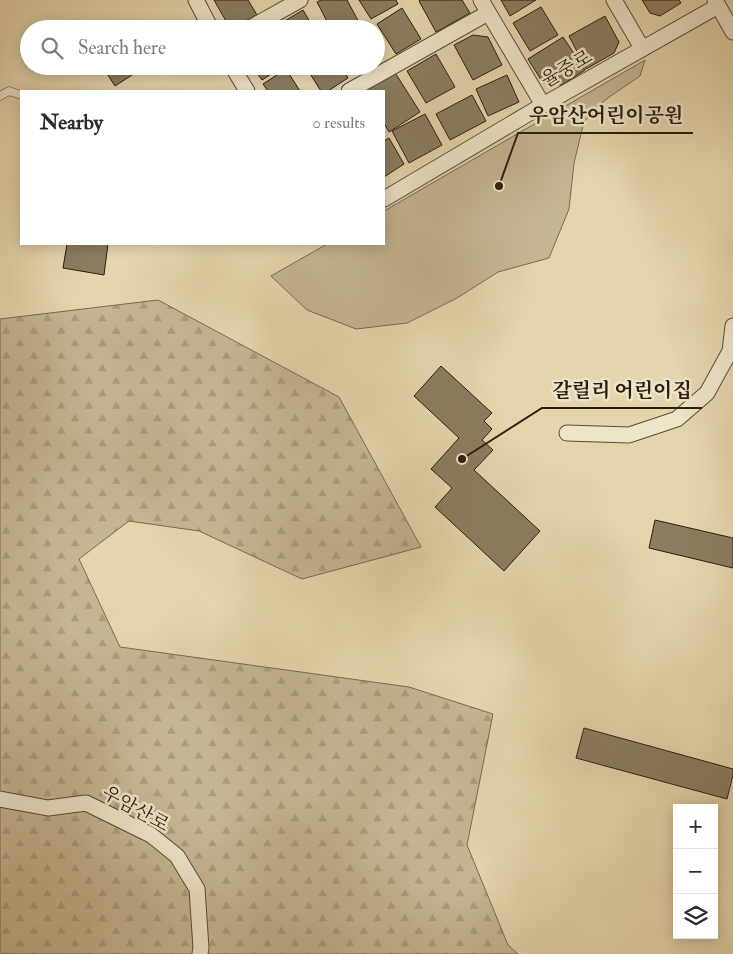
<!DOCTYPE html>
<meta charset="utf-8">
<style>
body{margin:0;font-family:"IM FELL Double Pica","Noto Serif KR",serif;background:#f7f7f7;color:#2b2b33}
.controls{position:absolute;right:15px;bottom:15px;display:grid;overflow:hidden;border-radius:0px;box-shadow:0 2px 12px #0003}
.controls button{width:45px;height:45px;display:grid;place-items:center;padding:0;border:0;border-bottom:1px solid #e1e1e2;background:#fff;color:#2b2b33;font:25px sans-serif}
.list{margin:0;padding:0;list-style:none}
h2{display:flex;justify-content:space-between;align-items:center;height:65px;margin:0;padding:0 20px;font-size:21px}
h2 small{font-size:16px;font-weight:400;color:#7c7c81}
.icon{flex:none;width:28px;height:28px;fill:none;stroke:currentColor;stroke-width:2;stroke-linecap:round;stroke-linejoin:round}
.map{position:relative;flex:none;width:733px;height:954px;overflow:hidden}
.search{position:absolute;background:#fff;box-shadow:0 2px 12px #0003;left:20px;top:20px;width:365px;height:55px;display:flex;align-items:center;gap:12px;box-sizing:border-box;padding:0 18px;border-radius:28px;color:#7c7c81;font-size:19px}
.panel{position:absolute;background:#fff;box-shadow:0 2px 12px #0003;left:20px;top:90px;width:365px;height:155px;border-radius:0px}
.map>svg:first-child{display:block}
.forest{fill:url(#forest-firs);stroke:#786a50}
.park{fill:#c5b692;stroke:#786a50}
.building{fill:#8b7d61;stroke:#2a1d0e}
.lines{fill:none;stroke-linecap:round;stroke-linejoin:round}
.lane-casing{stroke:#594b36;stroke-width:9}
.street-casing{stroke:#594b36;stroke-width:17}
.lane{stroke:#eee4ca;stroke-width:8}
.street{stroke:#eee4ca;stroke-width:15}
.labels{text-anchor:middle;stroke-width:5;stroke-linejoin:round;paint-order:stroke}
.street-label{font-size:19px;fill:#2a1d0e;stroke:#eee4ca}
.leader{fill:none;stroke:#2a1d0e;stroke-width:2}
.callout-dot{fill:#2a1d0e;stroke:#eee4ca;stroke-width:2}
.callout-label{font-size:20px;text-anchor:middle;font-weight:bold;fill:#2a1d0e;stroke:#eee4ca;stroke-width:5;stroke-linejoin:round;paint-order:stroke}
</style>
<div class="map">
<svg width="733" height="954" viewBox="0 0 733 954">
<defs>
<pattern id="forest-firs" width="22" height="20" patternUnits="userSpaceOnUse" patternTransform="scale(1.25)"><rect width="22" height="20" fill="#c5b692"/><path d="M5 1l3.5 6h-7zM16 11l3.5 6h-7z" fill="#a99c7d"/></pattern>
</defs>
<rect width="100%" height="100%" fill="#e5d5ad"/>
<filter id="stains"><feTurbulence type="fractalNoise" baseFrequency=".004" numOctaves="4"/><feColorMatrix values="0 0 0 0 .2 0 0 0 0 .09 0 0 0 0 .02 0 0 0 .5 -.17"/></filter>
<radialGradient id="worn" r=".72"><stop offset=".6" stop-color="#630" stop-opacity="0"/><stop offset="1" stop-color="#630" stop-opacity=".3"/></radialGradient>
<polygon class="forest" points="158,300 339,397 421,547 302,579 199,531 129,521 79,559 120,647 409,687 493,714 467,845 508,945 518,954 0,954 0,319"/>
<polygon class="park" points="645,60 640,76 605,100 584,122 574,163 569,209 549,258 498,272 457,298 407,323 356,329 307,310 271,276 327,244 384,244 384,211"/>
<g class="building">
<polygon points="214,0 248,0 257,15 240,24 226,21"/>
<polygon points="321,0 347,0 361,26 356,29 331,29 317,2"/>
<polygon points="359,0 396,0 398,4 371,19"/>
<polygon points="420,0 462,0 470,13 436,32 419,1"/>
<polygon points="501,0 536,0 510,16"/>
<polygon points="642,0 679,0 681,3 660,16 650,13"/>
<polygon points="541,7 558,35 530,51 513,23"/>
<polygon points="402,8 421,39 396,54 377,24"/>
<polygon points="303,10 314,29 281,29 278,25"/>
<polygon points="605,16 619,42 614,53 586,69 569,36"/>
<polygon points="473,35 488,37 502,65 473,80 454,45"/>
<polygon points="563,37 585,70 562,85 543,83 528,59"/>
<polygon points="436,54 455,87 426,103 407,71"/>
<polygon points="102,66 131,66 135,73 115,86"/>
<polygon points="252,66 282,66 282,67 262,80"/>
<polygon points="305,66 340,66 348,78 328,91 321,91"/>
<polygon points="286,69 300,91 268,91 263,84"/>
<polygon points="394,71 420,112 389,132 384,123 384,91 363,91"/>
<polygon points="507,75 519,102 488,116 476,89"/>
<polygon points="472,95 486,121 450,140 436,114"/>
<polygon points="425,114 442,145 409,163 392,131"/>
<polygon points="389,138 404,164 384,177 384,141"/>
<polygon points="67,244 108,244 104,275 63,268"/>
<polygon points="441,366 492,413 484,421 492,429 482,440 493,450 474,470 540,531 504,571 435,507 452,488 431,469 459,438 414,396"/>
<polygon points="655,520 733,538 733,568 649,548"/>
<polygon points="584,728 733,769 733,775 727,799 576,758"/>
</g>
<g class="lines">
<g class="lane-casing">
<polyline id="lane" points="0,96 9,91 21,95"/>
</g>
<g class="street-casing">
<g id="street">
<polyline points="196,0 211,29"/>
<polyline points="481,0 543,105"/>
<polyline points="614,0 642,48"/>
<polyline points="715,0 733,32"/>
<polyline points="248,29 300,0"/>
<polyline points="232,66 247,91"/>
<polyline points="349,91 488,13"/>
<polyline points="384,199 543,105 718,6"/>
<polyline points="567,433 629,435 677,419 707,393 730,351 733,326"/>
<polyline points="0,799 48,808 86,803 151,835 177,856 197,889 201,948 200,954"/>
</g>
</g>
<use href="#lane" class="lane"/>
<use href="#street" class="street"/>
</g>
<g class="labels">
<g class="street-label">
<text transform="translate(566 68) rotate(-30)" y="7">율중로</text>
<text transform="translate(136 808) rotate(29)" y="7">우암산로</text>
</g>
</g>
<path class="leader" d="M499 186L518 133H693M462 459L542 408H702"/>
<g class="callout-dot">
<circle cx="499" cy="186" r="5"/>
<circle cx="462" cy="459" r="5"/>
</g>
<g class="callout-label">
<text x="606" y="122">우암산어린이공원</text>
<text x="622" y="397">갈릴리 어린이집</text>
</g>
<rect width="100%" height="100%" filter="url(#stains)"/>
<rect width="100%" height="100%" fill="url(#worn)"/>
</svg>
<div class="controls">
<button>+</button>
<button>−</button>
<button><svg class="icon" aria-label="layers" viewBox="0 0 24 24"><path d="M12 4l9 5-9 5-9-5zM3 14l9 5 9-5"/></svg></button>
</div>
<div class="search"><svg class="icon" aria-label="search" viewBox="0 0 24 24"><circle cx="10" cy="10" r="6"/><path d="M15 15l6 6"/></svg>Search here</div>
<section class="panel">
<h2>Nearby<small>0 results</small></h2>
<ul class="list">
</ul>
</section>
</div>
